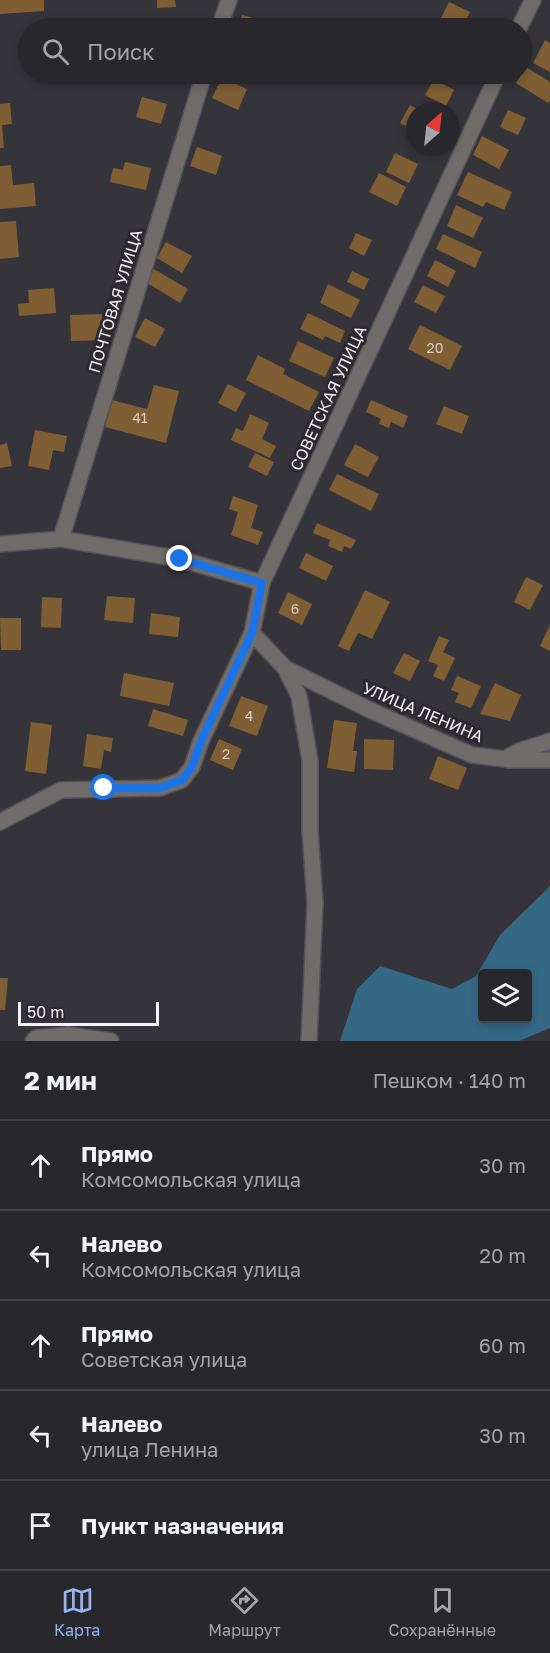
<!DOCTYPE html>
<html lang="ru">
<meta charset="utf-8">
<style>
body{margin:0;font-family:"Golos Text",sans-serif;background:#343338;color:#f1f3f6}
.controls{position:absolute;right:18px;bottom:18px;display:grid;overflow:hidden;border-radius:6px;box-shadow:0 3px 9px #0003}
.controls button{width:54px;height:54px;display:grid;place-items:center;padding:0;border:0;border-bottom:2px solid #444448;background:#28272c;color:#f1f3f6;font:30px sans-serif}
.compass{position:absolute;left:406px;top:102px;width:54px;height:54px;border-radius:50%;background:#28272c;box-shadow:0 3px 9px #0003;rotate:27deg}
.scale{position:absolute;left:18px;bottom:15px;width:141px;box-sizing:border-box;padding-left:6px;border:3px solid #f4f2f7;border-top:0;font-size:16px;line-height:21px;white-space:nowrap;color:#f4f2f7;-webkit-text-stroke:4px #2c2a30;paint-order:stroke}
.stop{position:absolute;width:18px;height:18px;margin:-14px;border:4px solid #1a73e8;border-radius:50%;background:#fff}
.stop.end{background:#1a73e8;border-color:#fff;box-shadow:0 2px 6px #0008}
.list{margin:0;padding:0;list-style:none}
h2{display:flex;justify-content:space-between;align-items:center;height:78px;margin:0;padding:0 24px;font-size:26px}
h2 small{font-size:20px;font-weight:400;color:#a5a5a9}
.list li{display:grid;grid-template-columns:39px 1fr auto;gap:18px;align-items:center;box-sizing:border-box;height:90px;padding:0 24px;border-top:2px solid #444448}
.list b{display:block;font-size:22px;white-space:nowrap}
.list p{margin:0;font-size:20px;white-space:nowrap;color:#a5a5a9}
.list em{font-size:20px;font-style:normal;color:#a5a5a9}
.icon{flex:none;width:33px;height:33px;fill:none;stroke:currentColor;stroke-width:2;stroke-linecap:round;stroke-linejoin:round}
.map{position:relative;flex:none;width:550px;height:1041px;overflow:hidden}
.search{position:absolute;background:#28272c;box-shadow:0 3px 9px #0003;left:18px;right:18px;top:18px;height:66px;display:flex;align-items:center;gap:15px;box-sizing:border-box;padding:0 21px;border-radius:33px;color:#a5a5a9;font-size:22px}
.sheet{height:528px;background:#28272c}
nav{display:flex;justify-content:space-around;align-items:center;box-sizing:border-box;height:84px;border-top:2px solid #444448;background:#28272c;font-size:16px;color:#a5a5a9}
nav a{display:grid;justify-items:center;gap:3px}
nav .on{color:#95b2f1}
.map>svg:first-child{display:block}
.water{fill:#356885;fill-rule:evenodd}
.building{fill:#7f5e34}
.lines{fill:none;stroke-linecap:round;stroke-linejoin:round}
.minor-casing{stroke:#545259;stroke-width:18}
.minor{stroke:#6f6c69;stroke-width:15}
.route{stroke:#1a73e8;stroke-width:8}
.labels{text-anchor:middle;stroke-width:6;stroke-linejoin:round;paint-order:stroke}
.number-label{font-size:14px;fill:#d7cdc6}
.street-label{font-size:16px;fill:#f4f2f7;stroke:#2c2a30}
</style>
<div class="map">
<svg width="550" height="1041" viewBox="0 0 550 1041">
<rect width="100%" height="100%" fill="#36343b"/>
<path class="water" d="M550 886V1028L519 1041H340L357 989 380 966 452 989 476 976 500 935ZM482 974H528V1018H482Z"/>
<g class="building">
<polygon points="0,0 44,0 44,11 0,14"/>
<polygon points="157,0 175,0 176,7 157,8"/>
<polygon points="449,2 470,12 462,28 448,28 438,24"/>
<polygon points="242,15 265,21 263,28 239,28"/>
<polygon points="545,40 550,43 550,72 533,63"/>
<polygon points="526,67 550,82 550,101 548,103 516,83"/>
<polygon points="235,74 258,74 254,82"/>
<polygon points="222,77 247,89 238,110 212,98"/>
<polygon points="434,79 454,90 446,106 425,95"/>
<polygon points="142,97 167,104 161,124 136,117"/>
<polygon points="10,103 12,124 2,125 4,148 0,148 0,104"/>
<polygon points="410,105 420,111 415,111 415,131 400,123"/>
<polygon points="508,110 526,118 518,135 500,127"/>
<polygon points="482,136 509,150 499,169 473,155"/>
<polygon points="197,147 222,156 216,175 190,166"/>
<polygon points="395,153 418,164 409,183 386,172"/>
<polygon points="125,162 151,168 146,190 110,182 113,168 123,170"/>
<polygon points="11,165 13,185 34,183 36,206 0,209 0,166"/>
<polygon points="468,172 512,192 504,210 486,202 483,207 457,195"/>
<polygon points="379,173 406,187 397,206 369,192"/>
<polygon points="456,205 483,218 473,238 447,226"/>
<polygon points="16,221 19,257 0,259 0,222"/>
<polygon points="356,233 372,240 364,256 349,248"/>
<polygon points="443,234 482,252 475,268 436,249"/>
<polygon points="166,242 192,256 182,273 157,258"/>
<polygon points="435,260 456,271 448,287 427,276"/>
<polygon points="152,268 188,289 180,303 144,281"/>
<polygon points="352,271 369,279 364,290 347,282"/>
<polygon points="328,284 360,300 351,318 320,303"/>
<polygon points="423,285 445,296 436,313 414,302"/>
<polygon points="54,288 56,313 19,316 18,304 29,303 28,290"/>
<polygon points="308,313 345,331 340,343 325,336 323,340 300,329"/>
<polygon points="106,314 107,340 71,341 70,315"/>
<polygon points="145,318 165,329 155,347 135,337"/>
<polygon points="420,325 462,346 450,370 408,349"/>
<polygon points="298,341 334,358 325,377 289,361"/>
<polygon points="258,355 285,369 283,374 319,392 309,411 246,380"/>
<polygon points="228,384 246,393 236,412 218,403"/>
<polygon points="154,385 179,391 166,443 105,427 112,400 147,409"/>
<polygon points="371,400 408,416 403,428 391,422 389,428 379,424 381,419 366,412"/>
<polygon points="444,406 469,416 462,434 436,424"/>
<polygon points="250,414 269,423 262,439 276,446 270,458 231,440 236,428 243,431"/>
<polygon points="35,430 67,436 64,452 53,450 49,470 28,466"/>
<polygon points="7,443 12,466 0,468 0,445"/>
<polygon points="355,444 379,457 368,477 344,465"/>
<polygon points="255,453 274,462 267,476 248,467"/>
<polygon points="337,474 379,494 371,511 329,490"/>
<polygon points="233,496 258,505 251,528 263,532 258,545 231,535 238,512 229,509"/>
<polygon points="317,523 356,540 351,549 344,546 342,552 328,546 330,540 313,533"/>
<polygon points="306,553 333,566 326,581 299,568"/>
<polygon points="526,577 543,585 530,610 514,602"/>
<polygon points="365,590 390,602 372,639 358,633 349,651 338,646"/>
<polygon points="288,592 312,604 302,625 278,613"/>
<polygon points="107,596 135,598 133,623 104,620"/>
<polygon points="42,597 62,598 61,628 41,627"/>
<polygon points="151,613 180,617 178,637 149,634"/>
<polygon points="0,618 21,618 21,650 1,650"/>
<polygon points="550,625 550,651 540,646"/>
<polygon points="439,636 449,640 443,652 455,658 444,681 433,676 438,665 428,661"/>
<polygon points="404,653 420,661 410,681 393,673"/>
<polygon points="124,673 174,683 169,706 120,696"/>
<polygon points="457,676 481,686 471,708 455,702 459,693 451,690"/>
<polygon points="495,683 521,695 510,721 480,714"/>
<polygon points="241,696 268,706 257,736 229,726"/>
<polygon points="153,709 188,720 183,736 148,726"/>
<polygon points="334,720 357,723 353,751 357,751 354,772 327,768"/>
<polygon points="31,722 52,725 46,774 25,771"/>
<polygon points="87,734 113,738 111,752 104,750 101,769 83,766"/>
<polygon points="219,739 242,749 233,770 210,760"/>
<polygon points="364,739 394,740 393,770 364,769"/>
<polygon points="438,756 467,768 458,790 429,779"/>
<polygon points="0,978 8,978 5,1010 0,1010"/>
</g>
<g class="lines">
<g class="minor-casing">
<g id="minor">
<polyline points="219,28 229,0"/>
<polyline points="519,28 533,0"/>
<polyline points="61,539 204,74"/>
<polyline points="0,544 61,539 180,559 262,583"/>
<polyline points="252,633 285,668 299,696 310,761 310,830 315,903 309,1041"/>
<polyline points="285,668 372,711 472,755 505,759 519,751 550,741"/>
<polyline points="508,760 550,760"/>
<polyline points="0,822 61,790 160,788 182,780 192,767 201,741 252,633 262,583 498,74"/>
<polyline points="33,1041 36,1038 68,1035 111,1041"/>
</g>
</g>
<use href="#minor" class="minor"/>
</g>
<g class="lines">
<polyline class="route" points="104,788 160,788 182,780 192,767 201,741 252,633 262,583 180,559"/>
</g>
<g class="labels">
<g class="number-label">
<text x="435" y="353">20</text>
<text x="140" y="423">41</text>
<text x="295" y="614">6</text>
<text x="249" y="721">4</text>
<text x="226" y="759">2</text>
</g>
<g class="street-label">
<text transform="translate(115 301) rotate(-73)" y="6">ПОЧТОВАЯ УЛИЦА</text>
<text transform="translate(328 398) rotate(-65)" y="6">СОВЕТСКАЯ УЛИЦА</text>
<text transform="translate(423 712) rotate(23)" y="6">УЛИЦА ЛЕНИНА</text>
</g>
</g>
</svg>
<div class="controls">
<button><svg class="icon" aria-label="layers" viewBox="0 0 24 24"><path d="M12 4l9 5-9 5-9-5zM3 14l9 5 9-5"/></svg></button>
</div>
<svg class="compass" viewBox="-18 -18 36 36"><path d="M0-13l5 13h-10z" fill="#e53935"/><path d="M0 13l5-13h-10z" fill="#a5a5a9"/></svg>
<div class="scale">50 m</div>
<div class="stop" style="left:104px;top:788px"></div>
<div class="stop end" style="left:180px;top:559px"></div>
<div class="search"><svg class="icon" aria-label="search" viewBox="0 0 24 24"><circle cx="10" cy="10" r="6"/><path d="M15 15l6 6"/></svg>Поиск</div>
</div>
<section class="sheet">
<h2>2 мин<small>Пешком · 140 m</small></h2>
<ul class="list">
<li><svg class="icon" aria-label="ahead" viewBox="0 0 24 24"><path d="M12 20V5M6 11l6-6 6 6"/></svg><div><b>Прямо</b><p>Комсомольская улица</p></div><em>30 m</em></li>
<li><svg class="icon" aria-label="left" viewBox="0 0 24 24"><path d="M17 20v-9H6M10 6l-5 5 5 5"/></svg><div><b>Налево</b><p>Комсомольская улица</p></div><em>20 m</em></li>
<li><svg class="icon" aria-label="ahead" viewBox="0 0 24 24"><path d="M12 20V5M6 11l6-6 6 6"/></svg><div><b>Прямо</b><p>Советская улица</p></div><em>60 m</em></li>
<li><svg class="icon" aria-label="left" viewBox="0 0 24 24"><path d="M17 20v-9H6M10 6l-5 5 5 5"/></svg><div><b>Налево</b><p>улица Ленина</p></div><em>30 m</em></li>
<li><svg class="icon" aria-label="arrive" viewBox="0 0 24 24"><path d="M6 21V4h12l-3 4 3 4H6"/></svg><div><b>Пункт назначения</b></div></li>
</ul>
</section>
<nav>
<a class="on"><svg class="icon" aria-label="map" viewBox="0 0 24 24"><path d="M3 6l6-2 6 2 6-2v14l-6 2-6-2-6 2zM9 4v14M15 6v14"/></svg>Карта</a>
<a><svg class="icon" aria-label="directions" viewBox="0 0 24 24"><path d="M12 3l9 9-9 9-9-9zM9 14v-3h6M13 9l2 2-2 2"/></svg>Маршрут</a>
<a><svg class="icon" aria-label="saved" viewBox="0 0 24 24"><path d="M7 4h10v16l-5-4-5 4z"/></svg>Сохранённые</a>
</nav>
